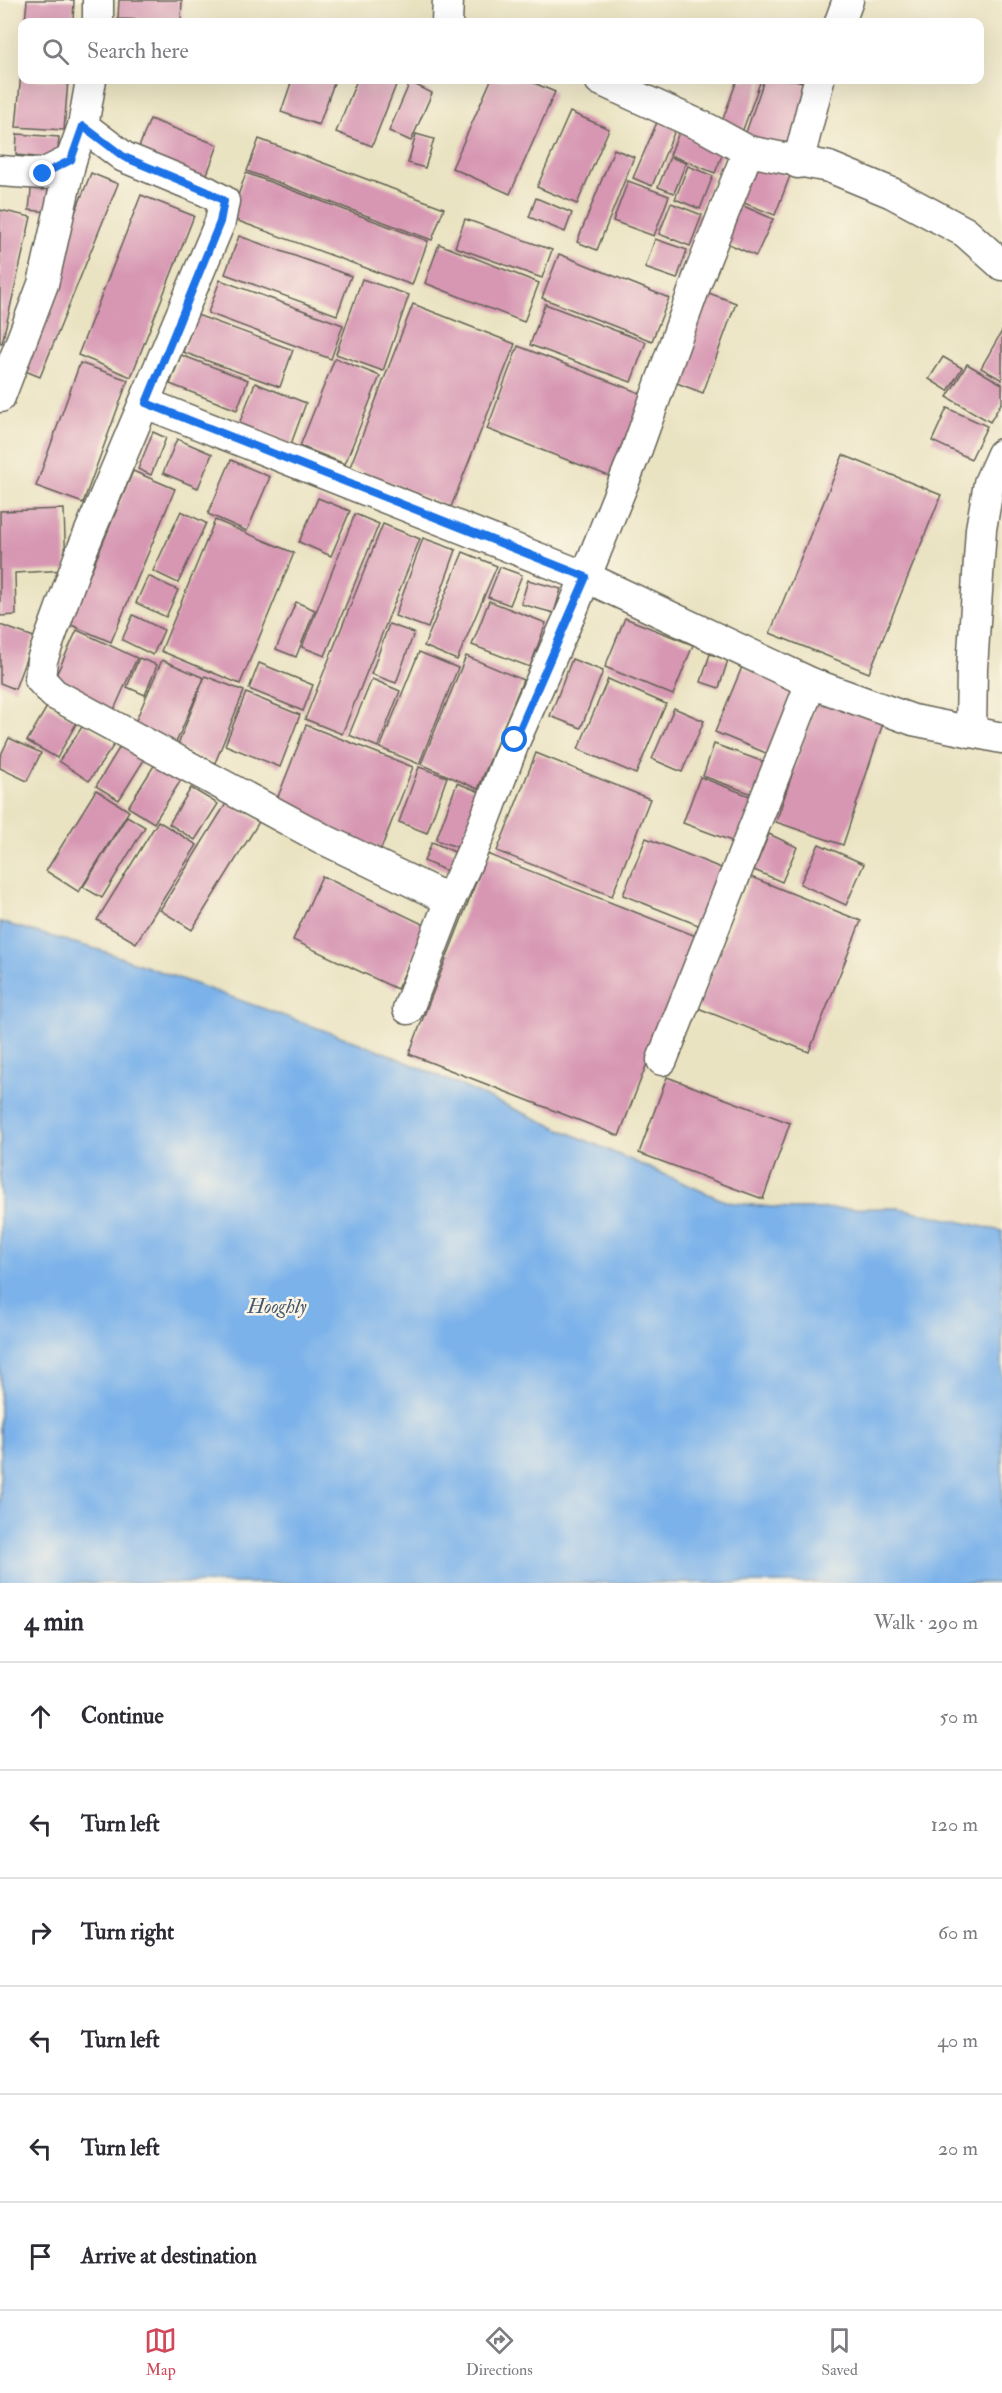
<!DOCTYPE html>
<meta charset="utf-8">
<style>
body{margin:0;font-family:"IM FELL Double Pica",serif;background:#f2f2f3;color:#2b2b33}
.stop{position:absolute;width:18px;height:18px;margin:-14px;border:4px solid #1a73e8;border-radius:50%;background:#fff}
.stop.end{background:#1a73e8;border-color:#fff;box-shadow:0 2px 6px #0008}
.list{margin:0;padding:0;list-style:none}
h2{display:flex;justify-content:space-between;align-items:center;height:78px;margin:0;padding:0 24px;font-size:26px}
h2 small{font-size:20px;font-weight:400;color:#7c7c81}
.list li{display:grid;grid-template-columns:39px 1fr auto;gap:18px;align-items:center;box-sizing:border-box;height:108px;padding:0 24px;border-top:2px solid #e1e1e2}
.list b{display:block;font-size:22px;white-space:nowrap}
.list em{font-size:20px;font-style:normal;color:#7c7c81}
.icon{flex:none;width:33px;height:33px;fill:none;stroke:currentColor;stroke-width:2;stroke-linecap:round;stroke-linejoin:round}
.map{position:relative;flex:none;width:1002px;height:1583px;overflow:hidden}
.search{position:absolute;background:#fff;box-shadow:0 6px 24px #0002;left:18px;right:18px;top:18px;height:66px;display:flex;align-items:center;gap:15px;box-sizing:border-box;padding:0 21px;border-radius:12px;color:#7c7c81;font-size:22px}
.sheet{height:726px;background:#fff}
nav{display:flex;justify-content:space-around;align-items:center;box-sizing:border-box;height:84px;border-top:2px solid #e1e1e2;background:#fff;font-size:16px;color:#7c7c81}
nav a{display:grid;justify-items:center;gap:3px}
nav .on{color:#d1495b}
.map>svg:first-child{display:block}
.water{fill:#7bb2ea;stroke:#4c6783;stroke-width:1.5}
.building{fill:#d797b3}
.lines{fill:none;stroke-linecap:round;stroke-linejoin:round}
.street-casing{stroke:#646256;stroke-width:33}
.street{stroke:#fff;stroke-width:30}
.route{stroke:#1a73e8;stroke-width:8}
.labels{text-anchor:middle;stroke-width:5;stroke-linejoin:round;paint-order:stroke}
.water-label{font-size:20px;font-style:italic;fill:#42586e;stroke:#fcf5e5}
</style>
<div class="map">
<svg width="1002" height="1583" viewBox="0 0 1002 1583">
<rect width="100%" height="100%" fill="#fcf5e5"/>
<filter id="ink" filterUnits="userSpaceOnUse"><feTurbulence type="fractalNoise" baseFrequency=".0167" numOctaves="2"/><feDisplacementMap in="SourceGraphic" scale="12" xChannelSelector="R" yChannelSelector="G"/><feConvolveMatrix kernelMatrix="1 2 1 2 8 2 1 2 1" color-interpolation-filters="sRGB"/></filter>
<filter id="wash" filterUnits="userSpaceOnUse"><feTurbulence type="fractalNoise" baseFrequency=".008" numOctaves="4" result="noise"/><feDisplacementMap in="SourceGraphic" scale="24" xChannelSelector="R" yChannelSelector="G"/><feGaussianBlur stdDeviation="1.35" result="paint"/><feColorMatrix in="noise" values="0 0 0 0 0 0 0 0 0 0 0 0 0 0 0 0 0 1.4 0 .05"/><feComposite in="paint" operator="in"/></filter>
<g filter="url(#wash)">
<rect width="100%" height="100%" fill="#eae3c2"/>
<polygon class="water" points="0,922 103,951 379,1050 727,1202 788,1209 899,1208 1002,1231 1002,1583 0,1583"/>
<g id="blocks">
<g class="building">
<polygon points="27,0 74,0 73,22 25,22"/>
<polygon points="119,0 182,0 181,21 118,19"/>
<polygon points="21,73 22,80 68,80 64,130 16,127"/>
<polygon points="292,80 335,80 319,125 281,112"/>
<polygon points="357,80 398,80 372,146 336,132"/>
<polygon points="491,80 527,80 555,92 510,194 452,168"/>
<polygon points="737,80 761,80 740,138 719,130"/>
<polygon points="764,80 795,80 812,85 787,156 743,141"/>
<polygon points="410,82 432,93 411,141 389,131"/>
<polygon points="570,112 609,129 577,204 537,187"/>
<polygon points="150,119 218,145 204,182 136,155"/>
<polygon points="658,120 676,128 652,186 633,178"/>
<polygon points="680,130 725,148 715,173 670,155"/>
<polygon points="17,134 59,137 57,159 16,155"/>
<polygon points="416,134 434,139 425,168 408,163"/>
<polygon points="259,139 444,208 432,240 247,171"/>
<polygon points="614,149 634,157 597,250 577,242"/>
<polygon points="670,157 686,163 674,193 658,187"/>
<polygon points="749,160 790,176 775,215 734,199"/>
<polygon points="688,166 713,176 700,209 675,199"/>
<polygon points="91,173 118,184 40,377 13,366"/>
<polygon points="246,173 428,241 412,285 230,218"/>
<polygon points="32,180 52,181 49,212 29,210"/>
<polygon points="628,181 669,196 654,236 613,221"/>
<polygon points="141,195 194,216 131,377 78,355"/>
<polygon points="536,198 572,213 565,232 529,217"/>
<polygon points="671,203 702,215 690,246 659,234"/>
<polygon points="739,204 773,219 756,256 722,241"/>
<polygon points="0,210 31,217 2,343 0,343"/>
<polygon points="465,219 552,250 542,278 455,247"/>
<polygon points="239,236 351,276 337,315 225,274"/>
<polygon points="655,239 687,250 677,279 645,268"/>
<polygon points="439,244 539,283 524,322 425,283"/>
<polygon points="559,254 669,298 652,341 542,298"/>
<polygon points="362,279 409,295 383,371 336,354"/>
<polygon points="220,280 343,325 331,359 208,313"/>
<polygon points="695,288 736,303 703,393 661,377"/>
<polygon points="413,304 515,344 451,507 350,467"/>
<polygon points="545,304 646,342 631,382 530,345"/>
<polygon points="197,315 293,350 280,387 183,352"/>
<polygon points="1002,331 1002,380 981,368"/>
<polygon points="518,346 645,395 614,478 487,429"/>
<polygon points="181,355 248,380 237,410 170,384"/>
<polygon points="943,357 962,368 948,391 929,379"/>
<polygon points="335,358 380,376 345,464 300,446"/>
<polygon points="80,363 128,380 83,503 36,486"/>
<polygon points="967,364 1002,384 1002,402 990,422 947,397"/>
<polygon points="255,383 306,403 291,444 239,424"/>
<polygon points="947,408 987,426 971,459 932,441"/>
<polygon points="153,432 166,438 151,475 138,469"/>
<polygon points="177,439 212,454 198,488 163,473"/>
<polygon points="843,455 941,495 869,673 770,633"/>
<polygon points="231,460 270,477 247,531 208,514"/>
<polygon points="133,471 175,489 111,642 69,624"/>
<polygon points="318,498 350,511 331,556 299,542"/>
<polygon points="64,509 66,570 15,573 16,615 0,616 0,511"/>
<polygon points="181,511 206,523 178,583 153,571"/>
<polygon points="355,514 379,524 325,656 302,647"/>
<polygon points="215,520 294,553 240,684 161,651"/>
<polygon points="383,524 420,539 342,734 305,719"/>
<polygon points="423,538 456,550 428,628 395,616"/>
<polygon points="463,552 497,566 457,660 424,646"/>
<polygon points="500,567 522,575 510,605 488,597"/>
<polygon points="148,576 178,590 166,617 136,603"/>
<polygon points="528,580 561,589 554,613 521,604"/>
<polygon points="489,601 546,623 530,667 472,645"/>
<polygon points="296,602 315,610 296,657 276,649"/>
<polygon points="133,615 164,630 153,655 122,640"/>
<polygon points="625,618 693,645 673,695 605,667"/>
<polygon points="389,624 414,633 396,683 371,674"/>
<polygon points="0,625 34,637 15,689 0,683"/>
<polygon points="77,630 137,658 113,712 52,684"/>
<polygon points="419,652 458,668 419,764 380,748"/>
<polygon points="710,654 728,660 719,688 701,682"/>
<polygon points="466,656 523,680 478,789 421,764"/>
<polygon points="139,658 157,665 145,695 127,687"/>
<polygon points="572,659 603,671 581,728 550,716"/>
<polygon points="162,660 204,678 175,745 133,727"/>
<polygon points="259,663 313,685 303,711 249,689"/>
<polygon points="742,667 800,691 773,756 715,732"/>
<polygon points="205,676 244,691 215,763 177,747"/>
<polygon points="372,679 400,691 378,747 349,735"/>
<polygon points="608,679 666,704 636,774 578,749"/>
<polygon points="246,693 300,715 280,767 225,745"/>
<polygon points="819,694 885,717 843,845 776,822"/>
<polygon points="48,705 77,722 57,758 27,741"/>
<polygon points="674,708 704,721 682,772 652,759"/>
<polygon points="84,724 114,745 89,781 59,761"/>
<polygon points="306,725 413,767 381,849 274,807"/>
<polygon points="9,738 41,753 27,781 0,768 0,757"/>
<polygon points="714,744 767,763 755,795 703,776"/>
<polygon points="121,745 144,760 119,800 96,786"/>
<polygon points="536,753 650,799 612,896 497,851"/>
<polygon points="155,764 181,780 154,823 128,807"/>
<polygon points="419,767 447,777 427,833 399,822"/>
<polygon points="700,777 755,798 737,843 683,823"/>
<polygon points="457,783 480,792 460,848 436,840"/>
<polygon points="191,788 218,804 195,840 169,824"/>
<polygon points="96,790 129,811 79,892 46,871"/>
<polygon points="227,802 259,822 192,930 160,910"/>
<polygon points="127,816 145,827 102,898 83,887"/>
<polygon points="158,821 197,845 136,943 97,920"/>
<polygon points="769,834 797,847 782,882 754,870"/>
<polygon points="646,838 726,870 703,927 623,895"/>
<polygon points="432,842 457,853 449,872 424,861"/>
<polygon points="819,844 864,864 846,905 800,884"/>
<polygon points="487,854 696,936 619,1136 409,1054"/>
<polygon points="322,876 427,926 397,989 293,940"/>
<polygon points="751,877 861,921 809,1052 698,1008"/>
<polygon points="667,1077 790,1123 763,1199 639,1153"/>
</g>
</g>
</g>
<g filter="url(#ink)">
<use href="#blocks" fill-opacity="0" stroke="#646256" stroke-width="1.5"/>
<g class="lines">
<g class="street-casing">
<g id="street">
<polyline points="98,22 98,0"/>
<polyline points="447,22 448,0"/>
<polyline points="840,22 848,0"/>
<polyline points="83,126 124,157 206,191 224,201 220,222 80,555 42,660 40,679 54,694 323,839 450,900 408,1009"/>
<polyline points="748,151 829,167 892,193 965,232 1002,265"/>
<polyline points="798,163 819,80"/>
<polyline points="0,171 43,174 71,160 83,126 91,80"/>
<polyline points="0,397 43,284 71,160"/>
<polyline points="145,403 586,577 811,683 913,720 1002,738"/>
<polyline points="971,732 972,668 981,529 989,483 1002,454"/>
<polyline points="450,900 479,836 515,740 573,608 637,449 698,278 748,151 708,129 600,80"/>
<polyline points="662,1060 811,683"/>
</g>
</g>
<use href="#street" class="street"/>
</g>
</g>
<g class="lines" filter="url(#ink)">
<polyline class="route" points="43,174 71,160 83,126 124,157 206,191 224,201 220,222 146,403 586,577 515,740"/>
</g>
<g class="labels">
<g class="water-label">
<text x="277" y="1313">Hooghly</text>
</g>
</g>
</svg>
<div class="stop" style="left:515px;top:740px"></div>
<div class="stop end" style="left:43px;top:174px"></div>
<div class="search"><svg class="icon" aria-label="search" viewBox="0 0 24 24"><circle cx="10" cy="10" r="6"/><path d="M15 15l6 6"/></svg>Search here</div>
</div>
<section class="sheet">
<h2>4 min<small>Walk · 290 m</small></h2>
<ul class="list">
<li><svg class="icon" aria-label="ahead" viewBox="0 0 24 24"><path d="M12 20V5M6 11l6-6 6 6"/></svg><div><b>Continue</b></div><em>50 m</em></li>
<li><svg class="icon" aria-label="left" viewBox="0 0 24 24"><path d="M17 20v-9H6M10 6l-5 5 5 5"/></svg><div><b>Turn left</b></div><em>120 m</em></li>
<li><svg class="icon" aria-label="right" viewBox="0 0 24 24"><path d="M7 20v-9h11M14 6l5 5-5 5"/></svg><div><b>Turn right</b></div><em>60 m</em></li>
<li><svg class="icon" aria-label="left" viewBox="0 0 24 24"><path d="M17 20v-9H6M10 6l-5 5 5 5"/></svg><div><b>Turn left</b></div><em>40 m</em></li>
<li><svg class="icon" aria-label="left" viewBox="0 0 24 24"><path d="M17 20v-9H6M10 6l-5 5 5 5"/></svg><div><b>Turn left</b></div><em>20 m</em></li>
<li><svg class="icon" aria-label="arrive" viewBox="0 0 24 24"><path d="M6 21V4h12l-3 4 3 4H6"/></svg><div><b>Arrive at destination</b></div></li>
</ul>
</section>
<nav>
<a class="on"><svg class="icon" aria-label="map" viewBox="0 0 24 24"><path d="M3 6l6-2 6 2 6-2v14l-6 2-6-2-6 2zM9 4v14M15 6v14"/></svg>Map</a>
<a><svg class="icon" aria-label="directions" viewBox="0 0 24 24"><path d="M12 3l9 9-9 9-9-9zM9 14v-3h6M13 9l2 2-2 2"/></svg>Directions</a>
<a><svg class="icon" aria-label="saved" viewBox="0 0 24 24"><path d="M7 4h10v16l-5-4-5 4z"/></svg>Saved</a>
</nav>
